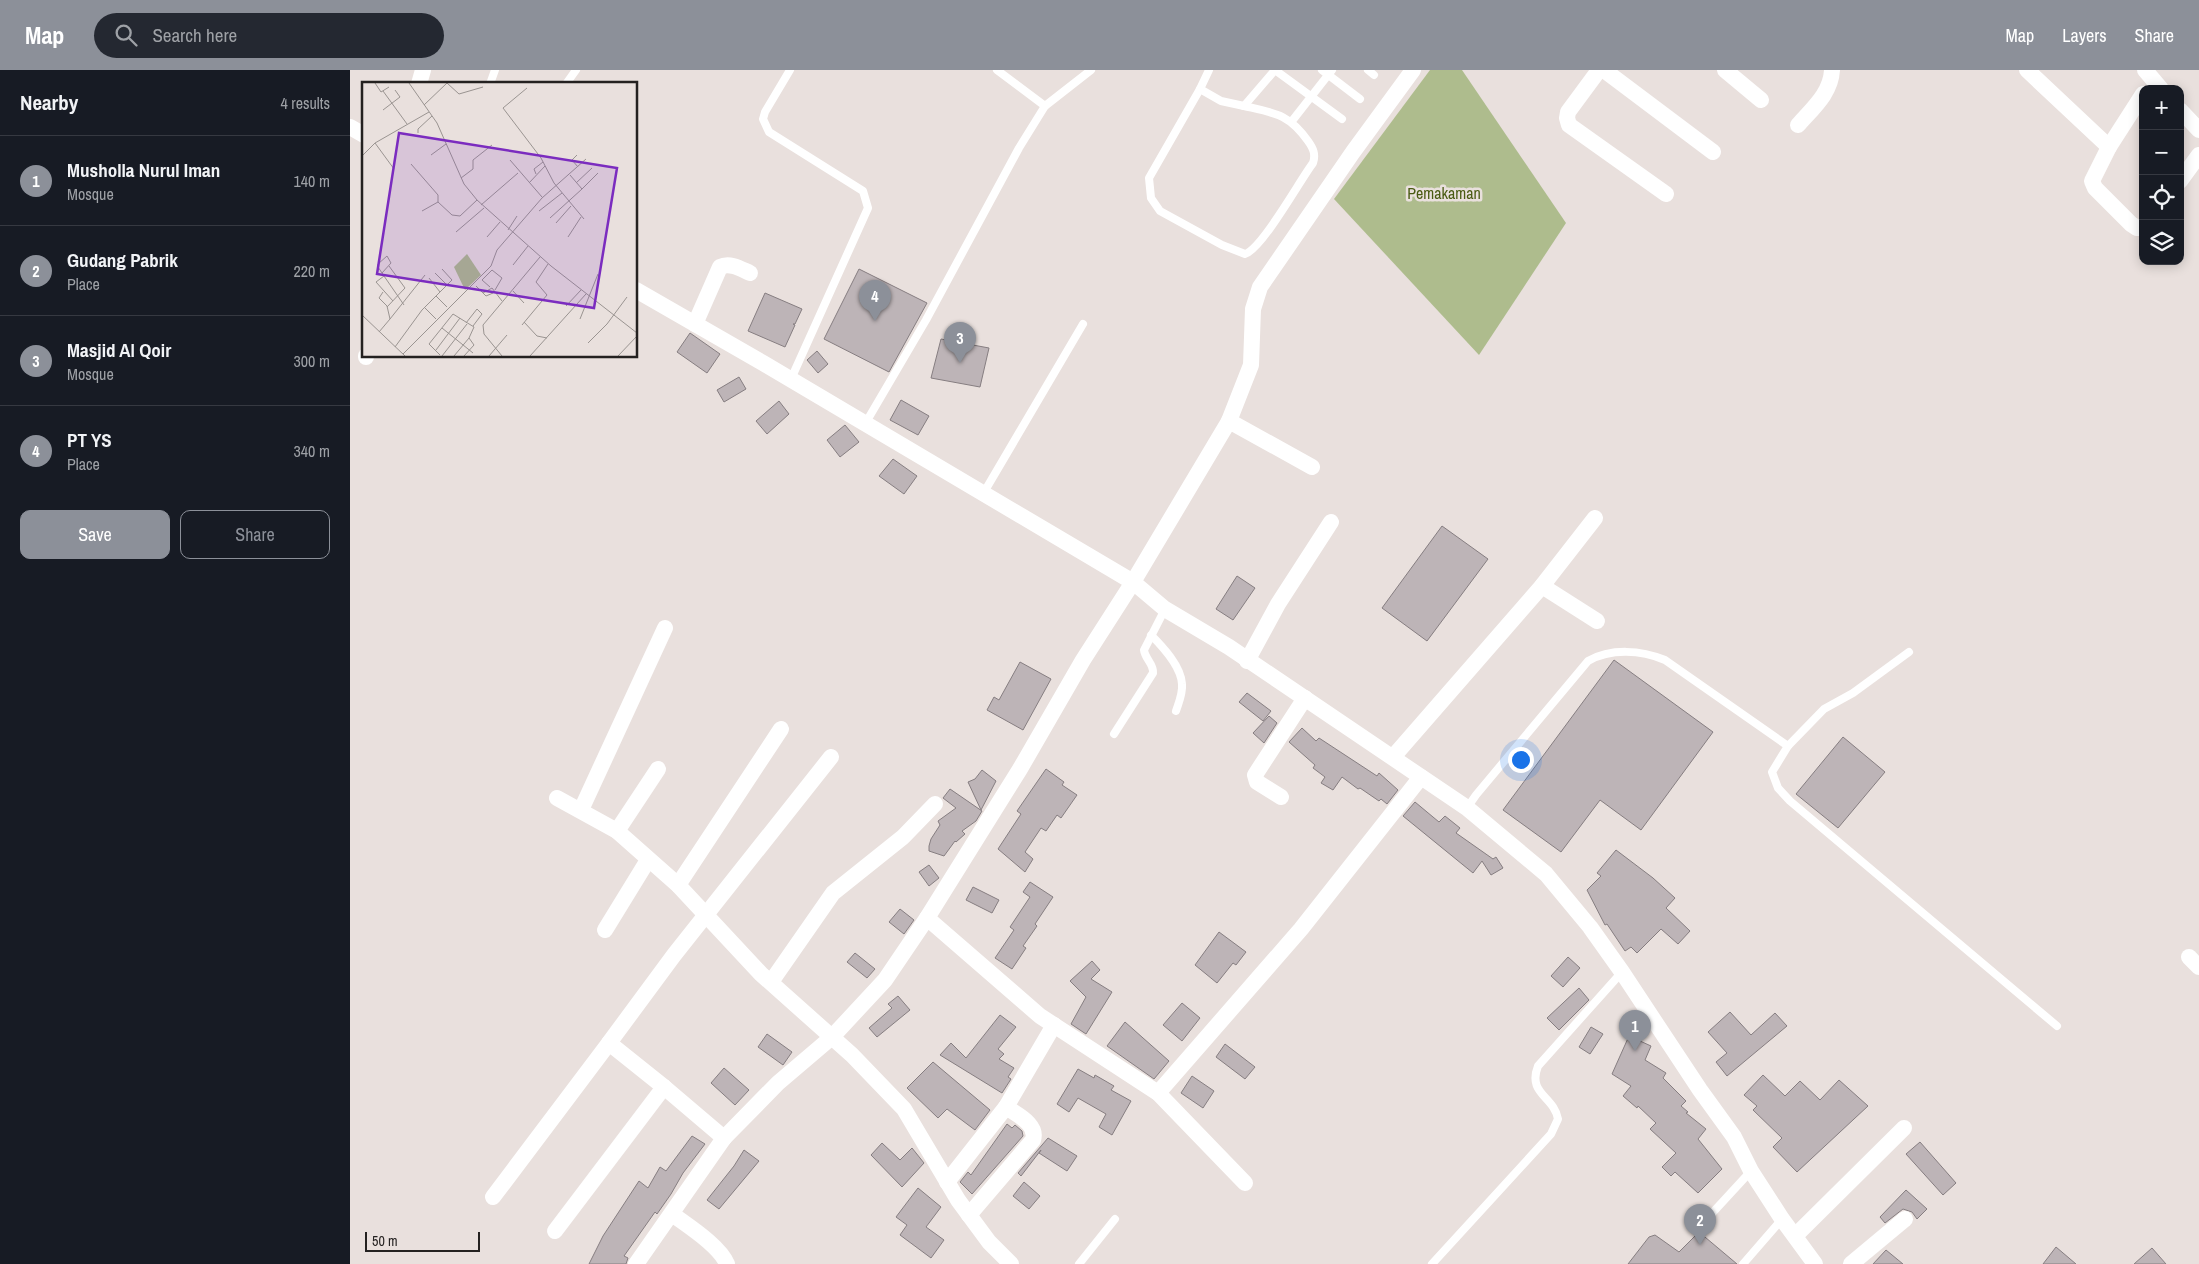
<!DOCTYPE html>
<meta charset="utf-8">
<style>
body{margin:0;font-family:"Archivo Narrow",sans-serif;background:#242831;color:#f1f3f6}
.controls{position:absolute;right:15px;top:15px;display:grid;overflow:hidden;border-radius:10px;box-shadow:0 2px 12px #0003}
.controls button{width:45px;height:45px;display:grid;place-items:center;padding:0;border:0;border-bottom:1px solid #363941;background:#171b24;color:#f1f3f6;font:25px sans-serif}
.scale{position:absolute;left:15px;bottom:12px;width:115px;box-sizing:border-box;padding-left:5px;border:2px solid #242120;border-top:0;font-size:14px;line-height:18px;white-space:nowrap;color:#242120;-webkit-text-stroke:4px #e9e0dd;paint-order:stroke}
.you{position:absolute;left:1170px;top:689px;width:18px;height:18px;margin:-12px;border:4px solid #fff;border-radius:50%;background:#1a73e8;box-shadow:0 0 0 8px #1a73e833}
.badge{display:grid;place-items:center;width:32px;height:32px;border-radius:50%;background:#8c9099;color:#fff;font-size:16px;font-weight:700}
.pin{position:absolute;translate:-50% -41px;filter:drop-shadow(0 1px 2px #0008)}
.pin::after{content:'';position:absolute;top:26px;width:18px;height:15px;background:inherit;clip-path:polygon(0 0,100% 0,50% 100%)}
.list{margin:0;padding:0;list-style:none}
h2{display:flex;justify-content:space-between;align-items:center;height:65px;margin:0;padding:0 20px;font-size:21px}
h2 small{font-size:16px;font-weight:400;color:#9ea1a6}
.list li{display:grid;grid-template-columns:32px 1fr auto;gap:15px;align-items:center;box-sizing:border-box;height:90px;padding:0 20px;border-top:1px solid #363941}
.list b{display:block;font-size:19px;white-space:nowrap}
.list p{margin:0;font-size:16px;white-space:nowrap;color:#9ea1a6}
.list em{font-size:16px;font-style:normal;color:#9ea1a6}
.actions{display:flex;gap:10px;padding:15px 20px}
.actions a{flex:1;padding:11px 0;border:1px solid #8c9099;border-radius:10px;text-align:center;font-size:18px;color:#8c9099}
.actions .main{background:#8c9099;color:#fff}
.icon{flex:none;width:28px;height:28px;fill:none;stroke:currentColor;stroke-width:2;stroke-linecap:round;stroke-linejoin:round}
.map{position:relative;flex:none;width:1849px;height:1194px;overflow:hidden}
header{display:flex;align-items:center;gap:30px;box-sizing:border-box;height:70px;padding:0 25px;background:#8c9099;color:#fff}
header strong{font-size:24px}
nav{display:flex;gap:28px;margin-inline-start:auto;font-size:18px}
.search{width:350px;height:45px;background:#242831;display:flex;align-items:center;gap:12px;box-sizing:border-box;padding:0 18px;border-radius:28px;color:#9ea1a6;font-size:19px}
main{display:flex}
aside{flex:1;background:#171b24}
.map>svg:first-child{display:block}
.green{fill:#aebc8d}
.building{fill:#bdb4b7;stroke:#867e81}
.lines{fill:none;stroke-linecap:round;stroke-linejoin:round}
.lane{stroke:#fff;stroke-width:8}
.street{stroke:#fff;stroke-width:16}
.labels{text-anchor:middle;stroke-width:5;stroke-linejoin:round;paint-order:stroke}
.park-label{font-size:16px;fill:#4a5b13;stroke:#e9e0dd}
.inset-road{fill:none;stroke:#9a9491;stroke-width:1}
.view{fill:#7b2cbf;fill-opacity:0.15;stroke:#7b2cbf;stroke-width:2.5}
.inset-edge{fill:none;stroke:#242120;stroke-width:2.5}
</style>
<header>
<strong>Map</strong>
<div class="search"><svg class="icon" aria-label="search" viewBox="0 0 24 24"><circle cx="10" cy="10" r="6"/><path d="M15 15l6 6"/></svg>Search here</div>
<nav><a>Map</a><a>Layers</a><a>Share</a></nav>
</header>
<main>
<aside>
<h2>Nearby<small>4 results</small></h2>
<ul class="list">
<li><span class="badge">1</span><div><b>Musholla Nurul Iman</b><p>Mosque</p></div><em>140 m</em></li>
<li><span class="badge">2</span><div><b>Gudang Pabrik</b><p>Place</p></div><em>220 m</em></li>
<li><span class="badge">3</span><div><b>Masjid Al Qoir</b><p>Mosque</p></div><em>300 m</em></li>
<li><span class="badge">4</span><div><b>PT YS</b><p>Place</p></div><em>340 m</em></li>
</ul>
<div class="actions"><a class="main">Save</a><a>Share</a></div>
</aside>
<div class="map">
<svg width="1849" height="1194" viewBox="0 0 1849 1194">
<rect width="100%" height="100%" fill="#e9e0dd"/>
<polygon class="green" points="1080,0 1112,0 1216,153 1129,285 984,129"/>
<g class="building">
<polygon points="509,199 577,233 539,302 474,269"/>
<polygon points="415,223 452,239 445,254 443,254 445,255 435,277 398,261"/>
<polygon points="340,263 370,284 357,303 327,282"/>
<polygon points="591,269 639,278 630,317 581,308"/>
<polygon points="467,281 478,294 468,303 457,290"/>
<polygon points="389,307 396,319 374,332 367,320"/>
<polygon points="551,330 579,346 568,365 540,350"/>
<polygon points="429,331 439,344 417,364 406,351"/>
<polygon points="495,355 509,372 490,387 477,370"/>
<polygon points="543,389 567,406 554,424 529,406"/>
<polygon points="1092,456 1138,489 1077,571 1032,538"/>
<polygon points="887,506 905,518 883,550 866,539"/>
<polygon points="1264,590 1363,662 1291,760 1250,730 1211,782 1153,740"/>
<polygon points="670,592 701,609 673,660 637,640 644,627 649,630"/>
<polygon points="897,623 921,641 913,651 889,632"/>
<polygon points="919,646 927,653 914,673 903,663"/>
<polygon points="952,658 966,671 969,668 1027,706 1029,703 1048,720 1037,734 1031,729 1029,731 1010,718 1008,719 992,707 983,720 971,713 975,707 963,698 965,695 939,672"/>
<polygon points="1493,667 1535,702 1488,758 1446,724"/>
<polygon points="696,699 714,712 712,715 727,725 711,748 707,745 696,761 691,758 675,782 683,789 675,802 648,779 671,744 667,741"/>
<polygon points="632,700 646,711 631,740 618,712 625,709"/>
<polygon points="600,719 632,741 626,751 612,761 615,764 606,772 605,771 594,786 579,781 579,776 581,769 590,755 588,751 606,738 593,728"/>
<polygon points="1065,732 1089,752 1095,746 1110,758 1106,763 1143,789 1146,787 1153,798 1141,805 1132,791 1123,803 1053,746"/>
<polygon points="1266,780 1303,808 1325,828 1316,838 1340,861 1328,874 1311,859 1287,883 1281,877 1275,881 1257,854 1255,855 1237,820 1251,806 1247,803"/>
<polygon points="579,795 589,808 579,816 569,802"/>
<polygon points="680,812 703,827 685,854 687,856 673,876 676,878 662,899 645,888 664,860 660,857 680,827 673,822"/>
<polygon points="623,817 649,830 642,843 616,830"/>
<polygon points="550,839 564,850 554,864 539,852"/>
<polygon points="869,862 896,882 886,895 883,893 867,913 845,895"/>
<polygon points="505,883 525,899 517,908 497,892"/>
<polygon points="1218,887 1230,898 1213,917 1201,906"/>
<polygon points="742,891 750,900 741,909 762,922 736,964 721,954 736,927 720,911"/>
<polygon points="1229,918 1239,930 1209,960 1197,948"/>
<polygon points="548,926 560,940 527,967 519,958 542,938 538,934"/>
<polygon points="832,933 850,948 832,971 813,955"/>
<polygon points="1380,942 1401,965 1425,943 1437,956 1377,1006 1366,992 1377,983 1358,962"/>
<polygon points="650,945 666,957 648,979 654,984 649,989 664,998 658,1007 661,1009 652,1023 590,985 601,973 616,988"/>
<polygon points="775,952 819,991 804,1009 757,976"/>
<polygon points="1241,957 1253,964 1240,984 1229,977"/>
<polygon points="417,964 442,982 433,995 408,977"/>
<polygon points="1279,966 1301,976 1295,990 1316,1003 1313,1008 1336,1031 1331,1036 1338,1042 1336,1043 1356,1059 1348,1069 1372,1099 1348,1123 1325,1102 1321,1106 1312,1097 1326,1083 1300,1059 1306,1053 1288,1036 1287,1038 1273,1026 1281,1016 1262,1004"/>
<polygon points="875,974 905,997 895,1009 866,987"/>
<polygon points="583,992 640,1040 625,1060 597,1039 588,1048 557,1018"/>
<polygon points="374,998 399,1020 385,1035 361,1013"/>
<polygon points="728,999 744,1008 745,1005 764,1016 761,1020 781,1031 762,1065 749,1057 756,1044 728,1028 719,1042 707,1034"/>
<polygon points="1413,1005 1435,1026 1450,1011 1470,1030 1489,1010 1518,1036 1447,1102 1423,1077 1432,1068 1403,1040 1407,1036 1394,1025"/>
<polygon points="842,1006 864,1021 853,1038 831,1023"/>
<polygon points="657,1054 662,1058 665,1055 672,1061 673,1066 622,1124 610,1112 618,1102 621,1105"/>
<polygon points="342,1066 355,1074 333,1103 321,1124 307,1144 305,1142 274,1186 278,1188 276,1194 239,1194 253,1166 289,1111 298,1118 310,1097 316,1101"/>
<polygon points="698,1068 727,1086 717,1101 689,1083 691,1080 671,1106 668,1103"/>
<polygon points="1570,1072 1606,1113 1593,1125 1556,1084"/>
<polygon points="532,1073 550,1090 562,1078 574,1093 552,1117 521,1085"/>
<polygon points="394,1080 409,1091 369,1139 357,1130 384,1096"/>
<polygon points="674,1112 690,1126 679,1139 663,1126"/>
<polygon points="568,1118 591,1137 576,1157 594,1170 581,1188 550,1165 557,1155 546,1147"/>
<polygon points="1556,1120 1577,1139 1567,1149 1562,1142 1553,1139 1535,1153 1530,1147"/>
<polygon points="1349,1162 1387,1194 1278,1194 1299,1167 1305,1165 1329,1182"/>
<polygon points="1706,1177 1726,1194 1693,1194"/>
<polygon points="1802,1178 1816,1194 1784,1194"/>
<polygon points="1536,1180 1553,1194 1523,1194"/>
</g>
<g class="lines">
<g class="lane">
<polyline points="440,0 415,42 413,49 419,62 513,121 518,138 441,309"/>
<polyline points="647,0 695,36"/>
<polyline points="859,0 850,19 871,31 894,36 925,0"/>
<polyline points="925,0 992,49"/>
<polyline points="972,0 1010,29"/>
<polyline points="1018,0 1024,5"/>
<polyline points="140,14 145,0"/>
<polyline points="216,14 226,0"/>
<path d="M850 19 799 108 801 128 810 141 872 175 895 184C912 179 950 110 963 93 966 84 963 78 958 71 939 44 925 43 894 36"/>
<polyline points="942,51 982,0"/>
<polyline points="515,354 576,250 669,78 695,36 741,0"/>
<polyline points="633,424 733,254"/>
<path d="M801 565C813 577 831 596 832 614 833 623 829 632 826 641"/>
<path d="M764 664 803 603C804 594 795 589 794 580L815 539"/>
<polyline points="1438,676 1474,639 1503,623 1559,582"/>
<path d="M1117 738 1126 725 1238 591C1261 578 1291 580 1315 590L1438 676 1422 702 1428 718 1440 731 1707 956"/>
<polyline points="1354,1152 1401,1101"/>
<polyline points="729,1194 765,1149"/>
<path d="M1082 1194 1201 1064 1208 1049C1204 1026 1177 1024 1188 996L1272 902"/>
<polyline points="1393,1194 1432,1149"/>
</g>
<g class="street">
<polyline points="1249,0 1218,42 1217,48 1219,55 1316,124"/>
<polyline points="1254,0 1363,82"/>
<polyline points="1375,0 1411,30"/>
<polyline points="1677,0 1759,77"/>
<polyline points="1795,0 1811,19"/>
<polyline points="69,14 73,0"/>
<polyline points="1793,24 1759,77 1742,111 1745,118 1781,154 1787,158 1793,158"/>
<polyline points="1830,40 1849,60"/>
<path d="M1448 55C1463 38 1481 23 1482 0"/>
<polyline points="0,57 14,65"/>
<polyline points="1830,111 1849,85"/>
<polyline points="286,220 413,293 783,512 815,539 879,577 1117,738 1196,804 1240,857 1272,902 1350,1020 1384,1067 1401,1101 1432,1149 1465,1194"/>
<path d="M345 254 370 197C380 192 391 199 400 203"/>
<polyline points="16,287 16,286"/>
<polyline points="879,351 962,397"/>
<polyline points="1192,516 1247,551"/>
<polyline points="897,591 928,534 981,452"/>
<polyline points="1043,687 1192,516 1245,448"/>
<polyline points="931,727 907,712 905,705 955,628"/>
<polyline points="207,728 267,761 328,815 411,904 502,985 554,1039 608,1130 639,1172 661,1194"/>
<polyline points="231,740 315,558"/>
<polyline points="267,761 308,699"/>
<polyline points="328,815 431,659"/>
<polyline points="577,848 690,946 808,1023 895,1113"/>
<polyline points="255,860 298,790"/>
<polyline points="1839,887 1849,897"/>
<polyline points="421,912 483,823 553,767 585,734"/>
<polyline points="259,973 324,885 481,687"/>
<polyline points="808,1023 951,859 1071,707"/>
<polyline points="597,1112 656,1037 704,955"/>
<polyline points="143,1127 259,973 314,1017 374,1068"/>
<path d="M322 1144C338 1156 370 1176 377 1194"/>
<path d="M619 1145 683 1070C688 1054 667 1045 656 1037"/>
<polyline points="205,1161 314,1017"/>
<polyline points="1446,1165 1554,1058"/>
<polyline points="286,1194 374,1068 428,1013 482,967 535,910 577,848 670,699 733,590 783,512 879,351 901,295 903,239 910,217 1003,82 1063,0"/>
<polyline points="1501,1194 1555,1149"/>
</g>
</g>
<g class="labels">
<g class="park-label">
<text x="1094" y="129">Pemakaman</text>
</g>
</g>
<g transform="translate(12 12)">
<rect width="275" height="275" fill="#e9e0dd"/>
<path d="M105 172 119 193 103 208 92 185Z" fill="#aebc8d"/>
<path class="inset-road" d="M13 1 19 10 27 5M47 1 75 41 102 102 115 118 189 184 275 251M85 1 97 12 121 5M165 6 141 26 179 76 192 101 222 137M21 9 45 42M62 23 85 1M21 28 38 15 33 8M56 51V47L70 34M13 61 32 87M69 73 84 62M215 73 210 78 216 85M0 74 13 61 67 30M148 78 180 115M49 82 76 113V120L90 133 98 134 115 118M174 92 172 87 181 80M208 93 220 107 236 91M99 96 111 87V78L130 63M167 101 183 84M214 101 230 86M119 123 156 91M60 129 76 120M177 129 200 111M188 136 220 107M194 141 209 124M146 148 155 134M94 150 122 126M125 155 138 140M206 155 219 135M151 183 166 164M20 191 29 181 25 174 16 182V185L22 194 14 200 31 219M73 191 85 203M22 194 42 223M67 196 78 210M114 204 124 214 131 211M128 205 120 198 130 188 140 196 133 208M151 209 162 221M121 211 130 206 140 219M74 214 85 225M204 224 219 208M25 225 43 206 27 184M62 225 74 237M0 233 43 274M28 237 63 193M218 237 236 192M162 240 175 254 185 256M104 241 115 227 120 232 111 244M160 243 185 213 174 200 186 182M80 246 111 271M17 250 28 237 25 224 17 216 21 210M226 261 245 242 265 215M33 265 60 228 90 198 80 187M74 268 98 236M41 272 129 184 135 168 180 116 224 77M78 273 67 262 91 232 112 245 107 256 112 263 102 274M80 274 105 242M92 274 107 256M127 274 145 253M140 274 122 252 121 243 178 175M168 274 224 212M256 274 275 254"/>
<path class="view" d="M37 51 255 86 232 226 15 192Z"/>
<rect width="275" height="275" class="inset-edge"/>
</g>
</svg>
<div class="controls">
<button>+</button>
<button>−</button>
<button><svg class="icon" aria-label="locate" viewBox="0 0 24 24"><circle cx="12" cy="12" r="6"/><path d="M12 2v4M12 18v4M2 12h4M18 12h4"/></svg></button>
<button><svg class="icon" aria-label="layers" viewBox="0 0 24 24"><path d="M12 4l9 5-9 5-9-5zM3 14l9 5 9-5"/></svg></button>
</div>
<div class="scale">50 m</div>
<div class="you"></div>
<div class="pin badge" style="left:1285px;top:981px">1</div>
<div class="pin badge" style="left:1350px;top:1175px">2</div>
<div class="pin badge" style="left:610px;top:293px">3</div>
<div class="pin badge" style="left:525px;top:251px">4</div>
</div>
</main>
